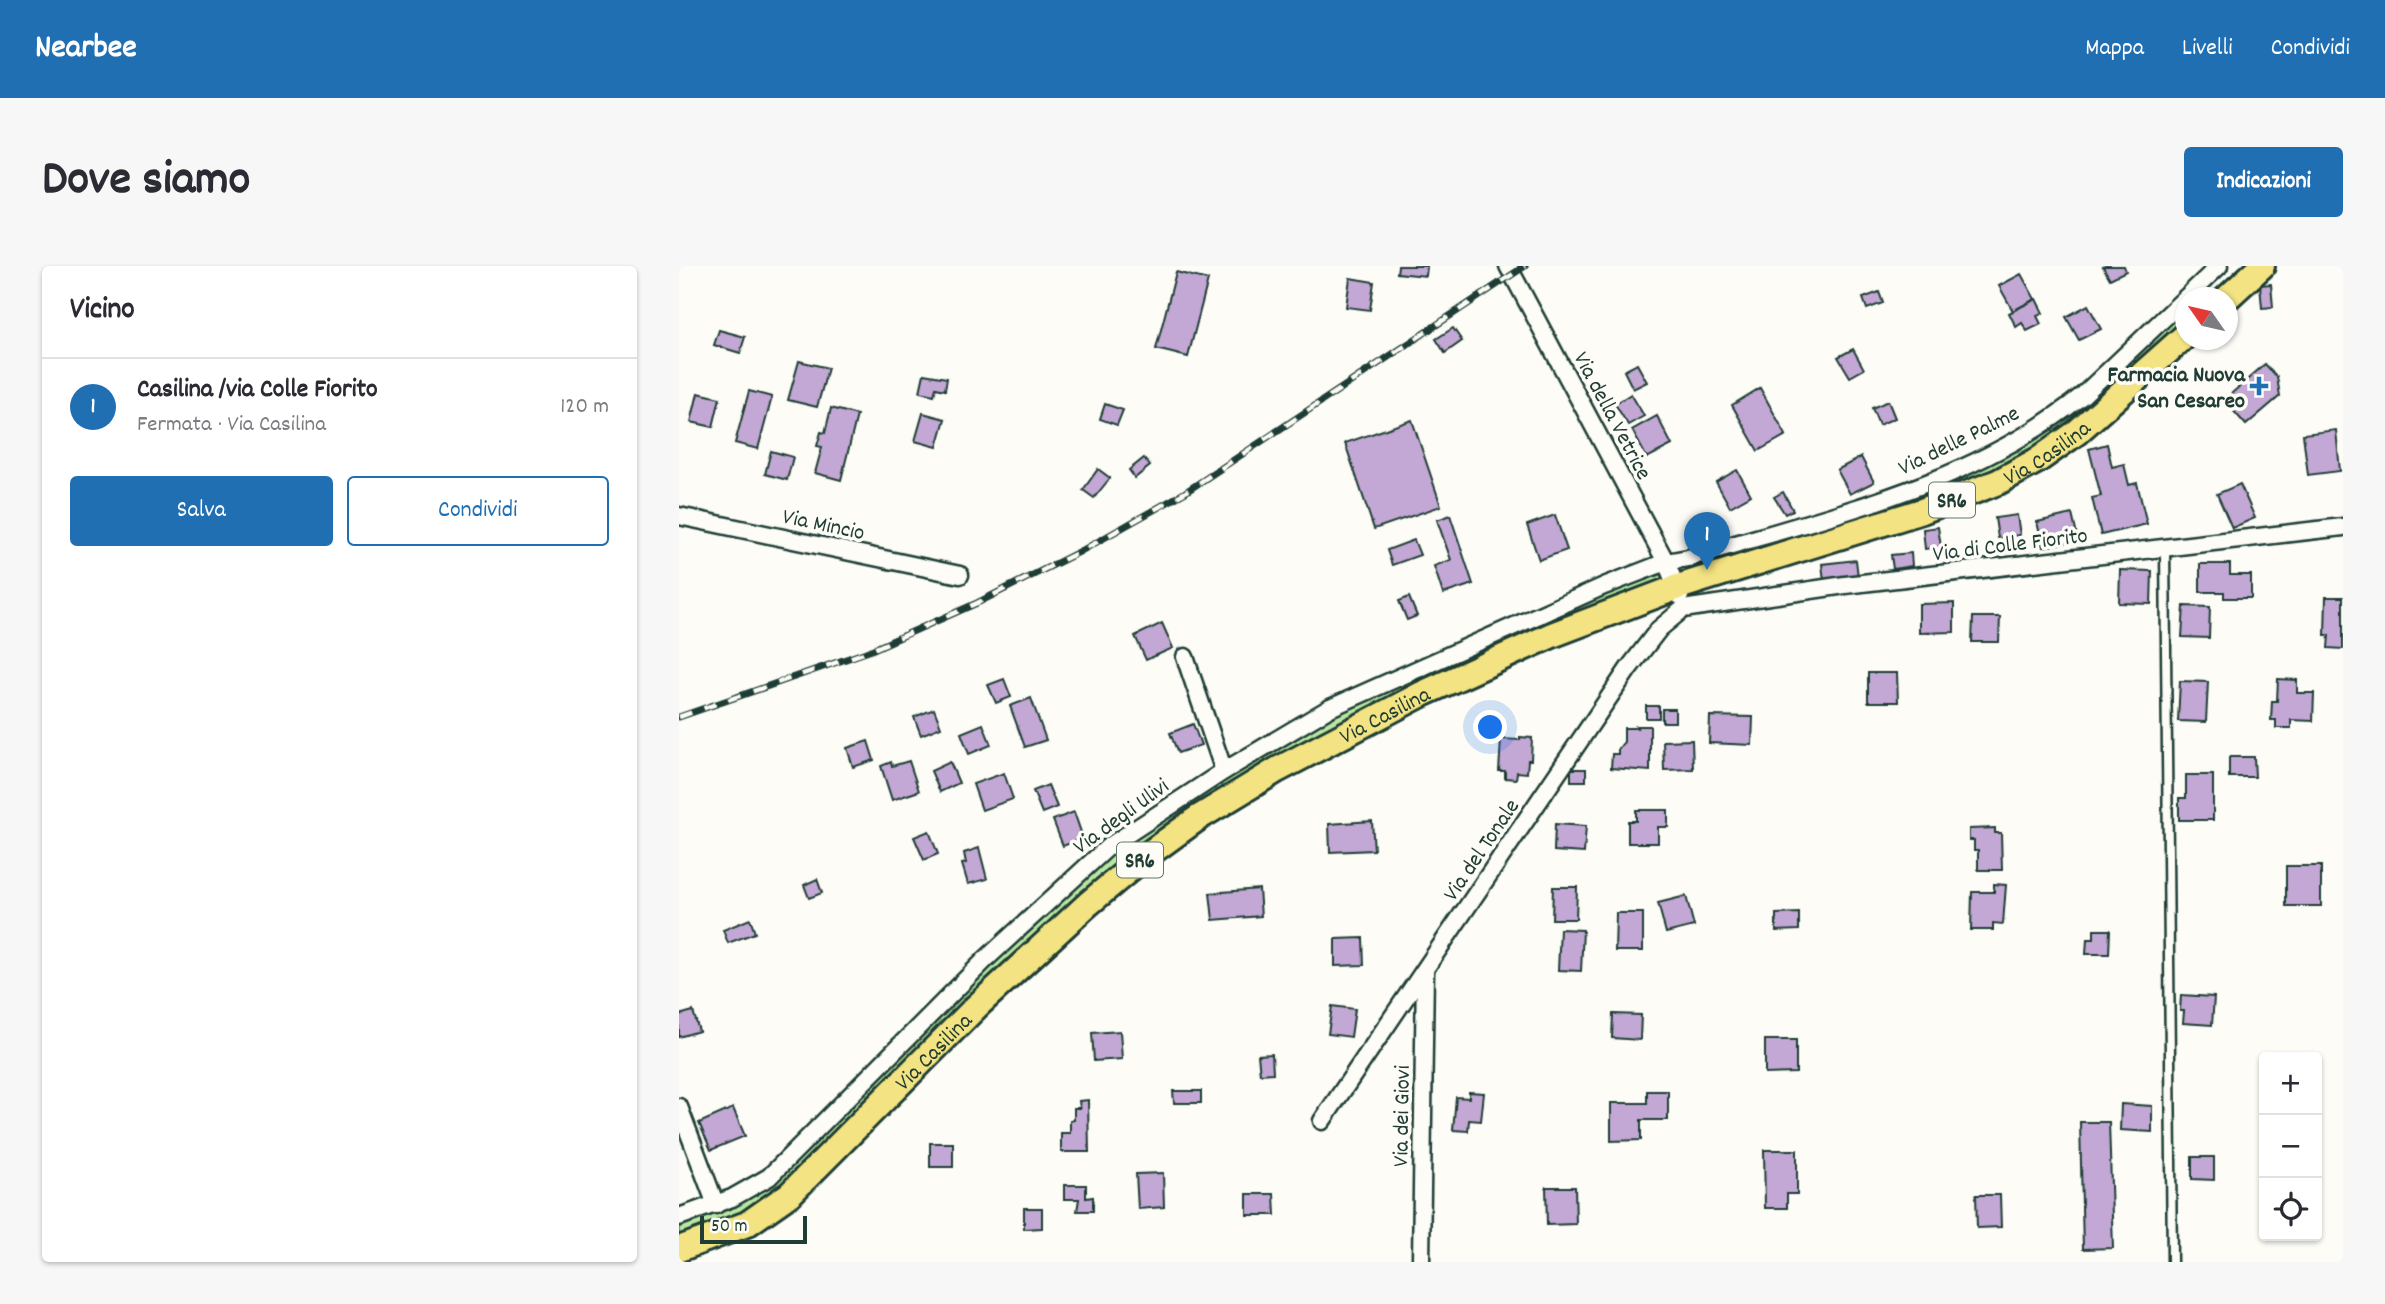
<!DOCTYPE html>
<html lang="it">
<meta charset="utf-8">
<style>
body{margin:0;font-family:Dekko,sans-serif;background:#f7f7f7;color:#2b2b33}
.controls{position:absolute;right:21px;bottom:21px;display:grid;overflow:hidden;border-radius:7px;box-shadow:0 2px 5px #0004}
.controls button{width:63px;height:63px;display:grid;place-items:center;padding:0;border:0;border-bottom:2px solid #e1e1e2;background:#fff;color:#2b2b33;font:35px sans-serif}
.compass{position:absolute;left:1496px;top:21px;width:63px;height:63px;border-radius:50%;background:#fff;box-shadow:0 2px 5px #0004;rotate:304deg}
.scale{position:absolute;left:21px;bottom:18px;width:107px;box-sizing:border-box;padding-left:7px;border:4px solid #1f3d34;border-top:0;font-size:19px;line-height:24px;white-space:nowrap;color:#1f3d34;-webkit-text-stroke:5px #fdfcf7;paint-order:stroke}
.you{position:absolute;left:812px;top:462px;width:24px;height:24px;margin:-18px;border:5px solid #fff;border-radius:50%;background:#1a73e8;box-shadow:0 0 0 10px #1a73e833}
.badge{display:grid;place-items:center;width:46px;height:46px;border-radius:50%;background:#1f6fb2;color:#fff;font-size:23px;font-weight:700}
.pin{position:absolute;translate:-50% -58px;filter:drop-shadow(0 2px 4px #0008)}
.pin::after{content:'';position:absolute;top:37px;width:24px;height:21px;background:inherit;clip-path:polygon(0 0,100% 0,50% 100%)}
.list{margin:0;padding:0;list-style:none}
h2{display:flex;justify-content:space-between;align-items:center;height:91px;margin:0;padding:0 28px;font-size:30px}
h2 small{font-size:23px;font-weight:400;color:#7c7c81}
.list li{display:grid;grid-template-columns:46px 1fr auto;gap:21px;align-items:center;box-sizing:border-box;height:98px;padding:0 28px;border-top:2px solid #e1e1e2}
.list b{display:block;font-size:26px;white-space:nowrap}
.list p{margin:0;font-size:23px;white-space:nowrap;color:#7c7c81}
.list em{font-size:23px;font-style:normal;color:#7c7c81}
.actions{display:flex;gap:14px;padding:21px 28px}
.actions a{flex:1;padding:16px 0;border:2px solid #1f6fb2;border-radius:7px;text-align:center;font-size:24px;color:#1f6fb2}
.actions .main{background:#1f6fb2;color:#fff}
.icon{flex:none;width:38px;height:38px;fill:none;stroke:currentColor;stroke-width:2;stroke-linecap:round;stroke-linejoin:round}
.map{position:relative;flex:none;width:1664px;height:996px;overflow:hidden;border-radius:7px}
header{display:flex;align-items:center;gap:42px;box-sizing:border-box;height:98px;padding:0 35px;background:#1f6fb2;color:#fff}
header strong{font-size:33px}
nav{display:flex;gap:38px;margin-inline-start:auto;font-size:24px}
.intro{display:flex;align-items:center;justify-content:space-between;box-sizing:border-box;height:168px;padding:0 42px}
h1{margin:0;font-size:49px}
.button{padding:18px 32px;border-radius:7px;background:#1f6fb2;color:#fff;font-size:24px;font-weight:700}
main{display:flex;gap:42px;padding:0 42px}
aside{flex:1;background:#fff;border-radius:7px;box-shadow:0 2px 5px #0004}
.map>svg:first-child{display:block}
.green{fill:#bae7a4;stroke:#6c926c;stroke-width:2}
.building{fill:#c3a7d4;stroke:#1f3d34;stroke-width:2}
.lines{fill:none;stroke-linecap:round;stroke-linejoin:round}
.service-casing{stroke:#1f3d34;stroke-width:13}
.minor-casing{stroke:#1f3d34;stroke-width:21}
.primary-casing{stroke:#1f3d34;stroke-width:30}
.service{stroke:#fdfcf7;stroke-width:8}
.minor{stroke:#fdfcf7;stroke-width:16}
.primary{stroke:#f4e382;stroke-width:24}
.rail-casing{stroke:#1f3d34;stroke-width:7}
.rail{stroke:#fdfcf7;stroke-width:4.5;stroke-dasharray:13;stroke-linecap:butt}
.poi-dot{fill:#1f6fb2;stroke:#fdfcf7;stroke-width:2.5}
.labels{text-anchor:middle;stroke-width:7;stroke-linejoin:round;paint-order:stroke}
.shield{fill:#fdfcf7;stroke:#62766e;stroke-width:2}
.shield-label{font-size:21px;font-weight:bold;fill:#1f3d34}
.poi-label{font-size:23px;font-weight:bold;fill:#1f3d34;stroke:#fdfcf7;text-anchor:end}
.street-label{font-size:23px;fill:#1f3d34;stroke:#fdfcf7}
</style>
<header>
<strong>Nearbee</strong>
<nav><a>Mappa</a><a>Livelli</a><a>Condividi</a></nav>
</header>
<div class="intro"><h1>Dove siamo</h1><a class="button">Indicazioni</a></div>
<main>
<aside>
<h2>Vicino<small></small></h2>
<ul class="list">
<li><span class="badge">1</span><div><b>Casilina /via Colle Fiorito</b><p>Fermata · Via Casilina</p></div><em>120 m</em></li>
</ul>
<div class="actions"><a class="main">Salva</a><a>Condividi</a></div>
</aside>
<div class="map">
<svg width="1664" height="996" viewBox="0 0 1664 996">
<rect width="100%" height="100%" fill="#fdfcf7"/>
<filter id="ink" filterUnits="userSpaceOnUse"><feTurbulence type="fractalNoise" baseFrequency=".0143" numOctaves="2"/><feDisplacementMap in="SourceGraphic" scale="14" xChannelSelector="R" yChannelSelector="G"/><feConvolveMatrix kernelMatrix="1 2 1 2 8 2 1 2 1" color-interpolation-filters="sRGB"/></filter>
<g filter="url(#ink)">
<g class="green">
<polygon points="1506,34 1506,53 1405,147 1360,183 1305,212 1027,301 1024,292 1210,235 1358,165"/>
<polygon points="979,304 984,315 543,526 117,908 72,945 0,973 0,956 72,926 427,588 628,459"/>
</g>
<g class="building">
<polygon points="719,0 748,0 747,10 718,7"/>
<polygon points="1426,0 1445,0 1447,5 1431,13 1424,1"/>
<polygon points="497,6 529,14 509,91 477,83"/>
<polygon points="1342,8 1356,33 1334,45 1320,20"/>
<polygon points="671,12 695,16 691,44 667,41"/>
<polygon points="1592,18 1594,41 1583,42 1581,19"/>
<polygon points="1200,26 1204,37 1188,43 1184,32"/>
<polygon points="1357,33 1364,47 1358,50 1362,58 1348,65 1343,57 1337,61 1330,47"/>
<polygon points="1409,39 1422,63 1400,74 1387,51"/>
<polygon points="774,62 783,75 766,87 757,73"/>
<polygon points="40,64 66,71 61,87 35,79"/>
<polygon points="1174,83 1185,103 1171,111 1159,91"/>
<polygon points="120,95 149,102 138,141 109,134"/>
<polygon points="958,98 968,116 954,123 945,105"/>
<polygon points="1586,98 1598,111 1601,130 1567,159 1545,134"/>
<polygon points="245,108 268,112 266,124 257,122 255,129 241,126"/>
<polygon points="1081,122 1107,169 1079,185 1053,139"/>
<polygon points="70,125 93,131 79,183 56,177"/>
<polygon points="19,127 41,132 34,161 12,156"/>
<polygon points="952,128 965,150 949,159 936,138"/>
<polygon points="1209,135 1216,152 1200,159 1193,142"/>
<polygon points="426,138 444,144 438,159 421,153"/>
<polygon points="152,142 178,149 162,214 136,207 143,181 138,180 142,166 146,167"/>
<polygon points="244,147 266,153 258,181 236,175"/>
<polygon points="978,150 993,179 968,192 953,164"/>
<polygon points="733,154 762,240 695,263 666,177"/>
<polygon points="1657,164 1661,205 1629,209 1624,168"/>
<polygon points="1428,178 1433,201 1445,198 1450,219 1458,217 1468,258 1422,269 1413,232 1422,230 1410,183"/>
<polygon points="92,185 114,191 108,214 86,208"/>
<polygon points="1182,191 1195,216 1171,228 1158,204"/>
<polygon points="465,192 471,200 456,212 450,204"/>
<polygon points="419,203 431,212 415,232 404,224"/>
<polygon points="1058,204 1072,229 1051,241 1037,216"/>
<polygon points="1561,218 1576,252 1553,262 1538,228"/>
<polygon points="1104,226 1114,244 1106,248 1095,231"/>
<polygon points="1393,248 1399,274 1364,281 1358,256"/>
<polygon points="771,249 794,318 764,328 755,300 772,294 758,254"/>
<polygon points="876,249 888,284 860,294 848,259"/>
<polygon points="1338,249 1341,269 1319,272 1316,252"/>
<polygon points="1259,261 1262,281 1246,283 1244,263"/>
<polygon points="735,274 741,289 713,299 708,284"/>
<polygon points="1232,287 1233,300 1214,303 1212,289"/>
<polygon points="1177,294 1179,311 1145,315 1143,298"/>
<polygon points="1521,298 1551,298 1551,309 1572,309 1572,332 1545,332 1545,326 1521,326"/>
<polygon points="1441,304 1473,305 1472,338 1440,337"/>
<polygon points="730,331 738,350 728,354 720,335"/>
<polygon points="1647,331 1664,331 1664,383 1649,382 1650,369 1646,369"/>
<polygon points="1275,337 1275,366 1240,367 1240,338"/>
<polygon points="1505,340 1531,341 1530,372 1503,371"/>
<polygon points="1294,351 1321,351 1320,376 1293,376"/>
<polygon points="483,357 494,382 467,394 456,370"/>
<polygon points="1189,407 1218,407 1219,436 1189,436"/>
<polygon points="325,413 332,431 317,437 309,419"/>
<polygon points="1599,413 1618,414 1618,427 1635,427 1634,455 1612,454 1612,462 1597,462 1597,454 1592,454 1593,435 1598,435"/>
<polygon points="1501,415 1529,416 1527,456 1499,455"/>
<polygon points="352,432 367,474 346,481 331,440"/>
<rect x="967" y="440" width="13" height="12"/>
<polygon points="255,443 262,461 242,469 235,451"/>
<rect x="983" y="443" width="13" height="13"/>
<polygon points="1031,450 1074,451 1073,479 1030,477"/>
<polygon points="304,458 312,479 290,488 282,467"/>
<polygon points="514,458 522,479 499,487 491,467"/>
<polygon points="957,460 971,460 971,505 932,502 933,488 939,488 939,483 945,476 945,462 958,462"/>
<polygon points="841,471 853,472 852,494 849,494 848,507 838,506 837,513 826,512 826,505 820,505 822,473 841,474"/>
<polygon points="1013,474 1014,503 985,504 984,475"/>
<polygon points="189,475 195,494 174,501 168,482"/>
<polygon points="1550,491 1575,491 1576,511 1550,511"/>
<polygon points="230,495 240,525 213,534 202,500 212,496 213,500"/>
<polygon points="271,496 280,517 261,526 252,505"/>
<rect x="892" y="503" width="15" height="12"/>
<polygon points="325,507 334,533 303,544 294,518"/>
<polygon points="1507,509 1534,509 1534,554 1500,554 1500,532 1507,532"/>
<polygon points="369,519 378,541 363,547 354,525"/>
<polygon points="957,544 989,544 989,561 979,561 979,577 949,577 949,555 957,555"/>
<polygon points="395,546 404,572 384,580 374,554"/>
<polygon points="693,555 695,584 651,586 650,558"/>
<polygon points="876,558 907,560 905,587 875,585"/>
<polygon points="1316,562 1316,567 1322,567 1323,604 1299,604 1299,584 1295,584 1295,574 1290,574 1290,563"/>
<polygon points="250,565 259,588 245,594 235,571"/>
<polygon points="300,582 308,613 289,618 283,598 287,597 285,587"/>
<rect x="1607" y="600" width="35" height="40"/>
<polygon points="138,613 143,627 130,632 125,619"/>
<polygon points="1315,618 1327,619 1324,658 1314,657 1314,664 1292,664 1293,626 1315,626"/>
<polygon points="874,621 898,621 897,653 873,653"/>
<polygon points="580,623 582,650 534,654 531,627"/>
<polygon points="1007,630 1015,660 987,667 979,637"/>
<polygon points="937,647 964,647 964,685 936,685"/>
<polygon points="1120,647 1120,664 1097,665 1097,648"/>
<polygon points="71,653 76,667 49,677 44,664"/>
<polygon points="881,663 904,664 902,705 879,704"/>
<polygon points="1415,664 1431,664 1430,688 1407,688 1408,673 1415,673"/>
<polygon points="684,672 685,699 656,700 656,673"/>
<polygon points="1502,729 1535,731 1533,759 1504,757 1505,745 1501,745"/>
<polygon points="653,740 676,743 672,771 649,768"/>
<polygon points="14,745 20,765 0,771 0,749"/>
<polygon points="934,748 962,749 961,774 933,772"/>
<polygon points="441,765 443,793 415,795 413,767"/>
<polygon points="1086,774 1117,774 1117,807 1086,808"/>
<polygon points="593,788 594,807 581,808 579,789"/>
<polygon points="494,825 522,825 522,837 495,837"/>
<polygon points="968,825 989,825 989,854 962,854 962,874 932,875 932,837 968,837"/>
<polygon points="790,826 805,827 802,855 790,854 789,865 774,864 777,831 790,832"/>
<polygon points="409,834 410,886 382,886 382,867 391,867 391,855 395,854 395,842 401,842 400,835"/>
<polygon points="1442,838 1473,840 1473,866 1441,864"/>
<polygon points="54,842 66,870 32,884 20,857"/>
<polygon points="1401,856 1430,856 1434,982 1404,983"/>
<rect x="251" y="877" width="23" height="24"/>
<polygon points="1085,884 1118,884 1118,928 1108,928 1108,942 1086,942"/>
<polygon points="1513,891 1535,891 1535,914 1513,913"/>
<polygon points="484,907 485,941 459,943 457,908"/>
<polygon points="385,919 407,919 407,932 414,931 414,945 398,945 400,933 385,933"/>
<polygon points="867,921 896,921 897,958 868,959"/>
<polygon points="568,928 595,928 596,949 568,949"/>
<polygon points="1297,929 1321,929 1322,961 1298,962"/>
<polygon points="345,942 363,942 363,962 345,963"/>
</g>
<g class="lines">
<g class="service-casing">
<polyline id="service" points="1486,282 1493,996"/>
</g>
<g class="minor-casing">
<g id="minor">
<polyline points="829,0 987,296 1001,330"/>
<polyline points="0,250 281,309"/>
<polyline points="506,391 545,505"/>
<polyline points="0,841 37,939"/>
<polyline points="643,855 950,402 980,363 1004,343 1166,319 1664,261"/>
<path d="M0 951 53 932 90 911 308 692 429 581 545 505 651 442 925 320 987 296 1009 292C1144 251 1292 220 1404 129L1540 0"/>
<polyline points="742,996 746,704"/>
</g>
</g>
<g class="primary-casing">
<g id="primary">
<polyline points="1548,32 1583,0"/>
<path id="s1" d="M0 983 68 958 111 928 298 740 409 638 464 592 519 552 598 504 743 428 873 369 999 321 1243 245 1319 216 1359 194 1397 167 1506 70"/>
</g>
</g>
<use href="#service" class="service"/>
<use href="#minor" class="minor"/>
<use href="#primary" class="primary"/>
<g class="rail-casing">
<polyline id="rail" points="0,451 190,385 298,337 402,285 505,227 846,0"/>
</g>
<use href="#rail" class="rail"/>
</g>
</g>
<path class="poi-dot" d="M1576.5 109.5h7v7h7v7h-7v7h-7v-7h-7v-7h7z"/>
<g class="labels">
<g class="shield">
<rect x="1250" y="216.5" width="46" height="35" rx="5"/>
<rect x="438" y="576.5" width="46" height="35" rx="5"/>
</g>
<g class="shield-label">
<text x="1273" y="241">SR6</text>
<text x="461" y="601">SR6</text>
</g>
<g class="poi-label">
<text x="1566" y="115">Farmacia Nuova<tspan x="1566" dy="26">San Cesareo</tspan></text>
</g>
<g class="street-label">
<text transform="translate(935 149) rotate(62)" y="8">Via della Vetrice</text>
<text transform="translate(1279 173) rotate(-26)" y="8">Via delle Palme</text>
<text dy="8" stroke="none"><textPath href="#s1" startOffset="1608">Via Casilina</textPath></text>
<text transform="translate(145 257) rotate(12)" y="8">Via Mincio</text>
<text transform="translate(1331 277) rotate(-7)" y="8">Via di Colle Fiorito</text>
<text dy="8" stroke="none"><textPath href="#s1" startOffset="894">Via Casilina</textPath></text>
<text transform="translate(441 549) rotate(-36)" y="8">Via degli Ulivi</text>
<text transform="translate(801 583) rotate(-56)" y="8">Via del Tonale</text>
<text dy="8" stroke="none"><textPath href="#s1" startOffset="327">Via Casilina</textPath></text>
<text transform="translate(721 850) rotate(-89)" y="8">Via dei Giovi</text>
</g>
</g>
</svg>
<div class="controls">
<button>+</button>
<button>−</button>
<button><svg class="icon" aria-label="locate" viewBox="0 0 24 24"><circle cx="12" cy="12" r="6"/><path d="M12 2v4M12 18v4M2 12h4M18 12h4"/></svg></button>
</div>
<svg class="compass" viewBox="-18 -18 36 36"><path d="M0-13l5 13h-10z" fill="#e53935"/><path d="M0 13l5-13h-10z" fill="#7c7c81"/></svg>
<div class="scale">50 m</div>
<div class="you"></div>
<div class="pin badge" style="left:1028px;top:304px">1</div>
</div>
</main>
